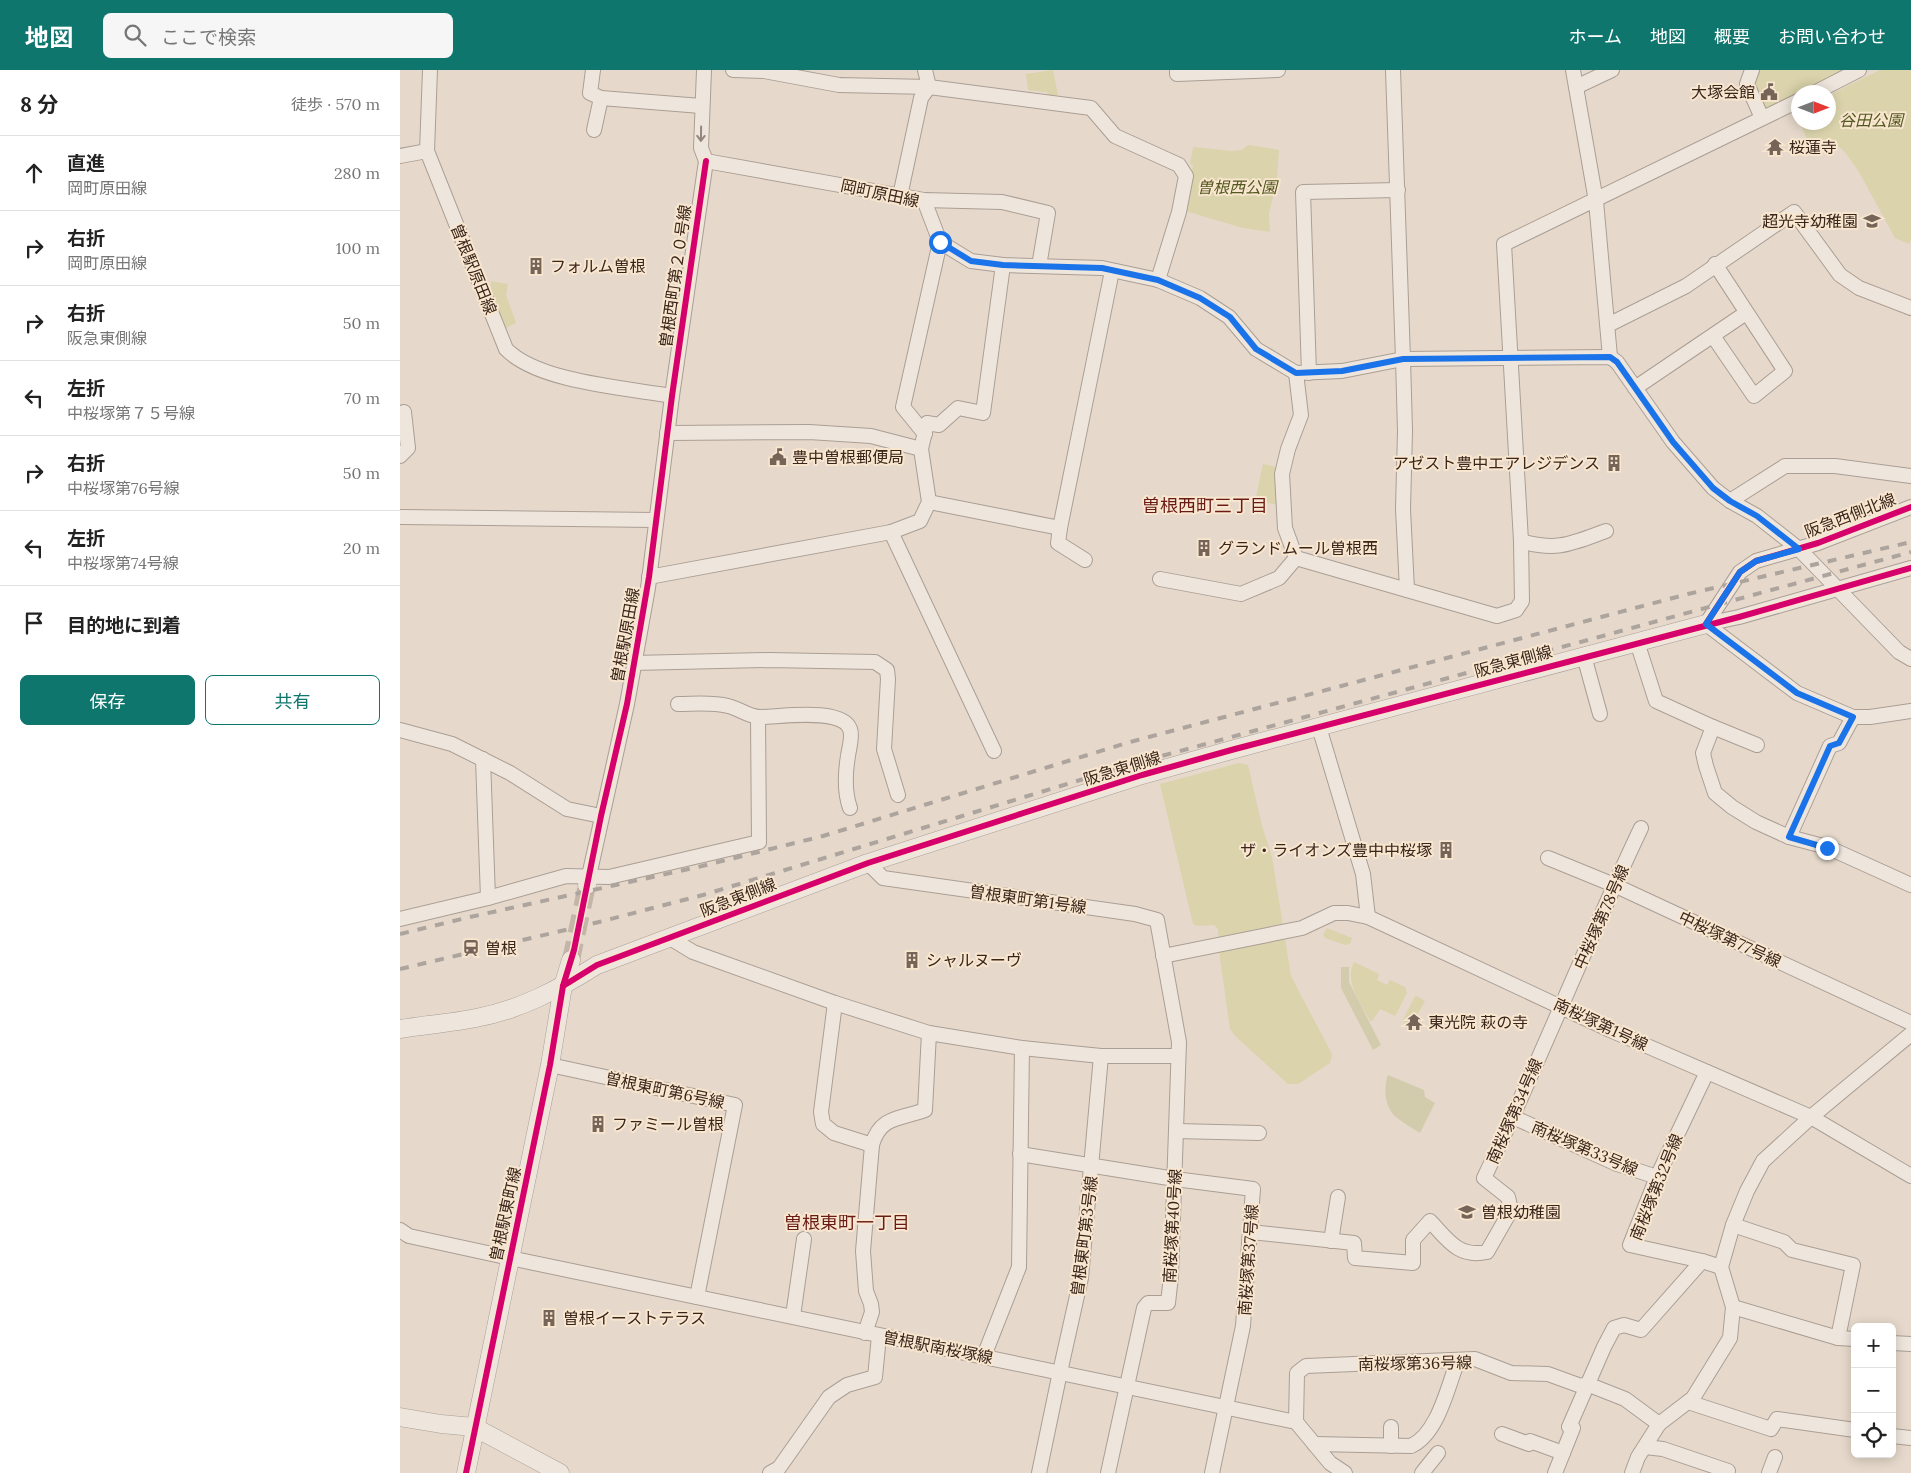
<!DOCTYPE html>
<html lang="ja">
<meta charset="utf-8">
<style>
body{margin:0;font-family:Lora,"Noto Sans JP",serif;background:#f6f6f6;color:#222}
.controls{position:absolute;right:15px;bottom:15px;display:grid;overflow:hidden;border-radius:8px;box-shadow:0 2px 12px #0003}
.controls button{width:45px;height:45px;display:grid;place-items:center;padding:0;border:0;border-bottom:1px solid #e0e0e0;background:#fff;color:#222;font:25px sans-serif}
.compass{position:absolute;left:1391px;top:15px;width:45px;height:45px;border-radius:50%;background:#fff;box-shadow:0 2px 12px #0003;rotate:90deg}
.stop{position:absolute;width:15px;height:15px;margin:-11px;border:4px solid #1a73e8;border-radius:50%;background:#fff}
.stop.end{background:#1a73e8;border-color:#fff;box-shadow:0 1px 5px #0008}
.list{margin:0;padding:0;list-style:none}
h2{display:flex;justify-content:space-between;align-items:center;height:65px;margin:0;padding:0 20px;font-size:21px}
h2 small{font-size:16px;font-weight:400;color:#767676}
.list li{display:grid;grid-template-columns:32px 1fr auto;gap:15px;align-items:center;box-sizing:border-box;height:75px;padding:0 20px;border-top:1px solid #e0e0e0}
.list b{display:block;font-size:19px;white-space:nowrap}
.list p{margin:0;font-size:16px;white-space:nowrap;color:#767676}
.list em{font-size:16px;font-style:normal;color:#767676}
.actions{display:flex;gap:10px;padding:15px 20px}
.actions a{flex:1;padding:11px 0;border:1px solid #0f766e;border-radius:8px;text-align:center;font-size:18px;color:#0f766e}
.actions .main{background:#0f766e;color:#fff}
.icon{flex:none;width:28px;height:28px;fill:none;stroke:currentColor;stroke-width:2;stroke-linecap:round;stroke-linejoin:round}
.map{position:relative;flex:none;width:1511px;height:1403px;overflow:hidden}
header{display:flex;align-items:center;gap:30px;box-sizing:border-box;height:70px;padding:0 25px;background:#0f766e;color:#fff}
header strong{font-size:24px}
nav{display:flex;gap:28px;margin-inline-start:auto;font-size:18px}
.search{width:350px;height:45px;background:#f6f6f6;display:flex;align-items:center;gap:12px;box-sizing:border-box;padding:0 18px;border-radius:8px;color:#767676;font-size:19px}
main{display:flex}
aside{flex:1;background:#fff}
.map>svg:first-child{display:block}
.green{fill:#dad3ac}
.cemetery{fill:#d3ccac}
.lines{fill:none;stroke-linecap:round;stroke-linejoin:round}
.tertiary-tunnel{stroke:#c4b5a8;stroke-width:18;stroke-dasharray:18 9;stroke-linecap:butt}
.minor-casing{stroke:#ab9e94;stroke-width:16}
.tertiary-casing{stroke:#ab9e94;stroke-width:19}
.minor{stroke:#eee6dd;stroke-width:14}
.tertiary{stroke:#eee6dd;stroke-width:18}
.rail{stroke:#aca49d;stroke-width:4;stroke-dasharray:9 9;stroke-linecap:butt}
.cycleway-casing{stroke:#f8e6cf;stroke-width:9}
.cycleway{stroke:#d6006c;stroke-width:6}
.oneway{stroke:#94867c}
.route{stroke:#1a73e8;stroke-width:6}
.labels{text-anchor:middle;stroke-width:4;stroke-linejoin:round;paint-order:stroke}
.poi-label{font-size:16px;fill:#3a251b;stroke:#f8e6cf;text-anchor:start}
.park-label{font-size:16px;font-style:italic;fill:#535820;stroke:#f8e6cf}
.street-label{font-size:16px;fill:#3a251b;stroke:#f8e6cf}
.neighbourhood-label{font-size:18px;fill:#6a1b17;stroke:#f8e6cf}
</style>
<header>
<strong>地図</strong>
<div class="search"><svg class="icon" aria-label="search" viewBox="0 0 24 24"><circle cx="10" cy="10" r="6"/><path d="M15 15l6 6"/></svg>ここで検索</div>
<nav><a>ホーム</a><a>地図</a><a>概要</a><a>お問い合わせ</a></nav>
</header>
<main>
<aside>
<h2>8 分<small>徒歩 · 570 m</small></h2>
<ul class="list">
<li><svg class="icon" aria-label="ahead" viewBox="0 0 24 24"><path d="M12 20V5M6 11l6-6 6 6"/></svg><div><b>直進</b><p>岡町原田線</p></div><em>280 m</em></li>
<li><svg class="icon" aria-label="right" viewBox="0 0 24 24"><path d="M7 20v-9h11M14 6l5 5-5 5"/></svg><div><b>右折</b><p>岡町原田線</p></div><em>100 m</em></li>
<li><svg class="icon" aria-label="right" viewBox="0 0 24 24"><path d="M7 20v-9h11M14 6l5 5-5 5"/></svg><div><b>右折</b><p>阪急東側線</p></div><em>50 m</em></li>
<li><svg class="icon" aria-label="left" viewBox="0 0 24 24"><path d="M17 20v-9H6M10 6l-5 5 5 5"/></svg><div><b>左折</b><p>中桜塚第７５号線</p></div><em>70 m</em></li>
<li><svg class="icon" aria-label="right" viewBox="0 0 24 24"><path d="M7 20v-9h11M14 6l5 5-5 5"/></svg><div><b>右折</b><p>中桜塚第76号線</p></div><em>50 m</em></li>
<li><svg class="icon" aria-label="left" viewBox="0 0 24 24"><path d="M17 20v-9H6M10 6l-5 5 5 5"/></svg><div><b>左折</b><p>中桜塚第74号線</p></div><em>20 m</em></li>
<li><svg class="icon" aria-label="arrive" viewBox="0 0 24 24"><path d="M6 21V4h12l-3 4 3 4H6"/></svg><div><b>目的地に到着</b></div></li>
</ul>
<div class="actions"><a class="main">保存</a><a>共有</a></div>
</aside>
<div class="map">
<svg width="1511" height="1403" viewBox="0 0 1511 1403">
<rect width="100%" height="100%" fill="#e6d9cb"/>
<g class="green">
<polygon points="653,0 658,25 648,26 647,22 628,20 626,4"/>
<polygon points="1358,0 1446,0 1402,22 1398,22 1398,24 1363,39 1353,14"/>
<polygon points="1480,0 1511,0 1511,170 1509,174 1495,168 1459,102 1445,82 1436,74 1430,72 1411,79 1400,53 1428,52 1429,25"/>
<polygon points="848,75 879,80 877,108 869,144 870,162 843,158 785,141 793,95 790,94 793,77 831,81 842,80"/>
<polygon points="91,211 108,214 106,225 116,253 104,259 90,222"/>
<polygon points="863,394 876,397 878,410 879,435 855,431"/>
<polygon points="839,693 848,695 862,756 872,787 891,906 932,984 930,993 898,1014 888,1014 835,966 830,959 820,888 818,859 814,855 798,856 793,854 760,714"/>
<polygon points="927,858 952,868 950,874 945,875 925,868 923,865"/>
<path d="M954 892 979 904 977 910 987 915 990 910 1005 917 1007 923 995 946 980 939 972 951H970C961 933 944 912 954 892Z"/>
<polygon points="1015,926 1017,926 1025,931 1011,956 1004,952 1003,950"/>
</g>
<g class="cemetery">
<polygon points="941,897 949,897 949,912 981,975 973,980 941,918"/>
<path d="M988 1005 1024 1020 1025 1027 1035 1033 1020 1063C1012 1058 1003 1053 996 1047 985 1038 983 1018 988 1005Z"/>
</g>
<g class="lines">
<polyline class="tertiary-tunnel" points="171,890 187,815"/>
<g class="minor-casing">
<g id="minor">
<path d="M30 0 27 81 106 279C138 312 226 318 272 326"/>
<polyline points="193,0 190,23 201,28"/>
<polyline points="304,0 301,78 306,91 524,130 602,132 648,143 639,196"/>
<polyline points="333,0 364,1 439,15 529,17 691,38 715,66 779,95 786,106 779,142 758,210"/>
<polyline points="777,0 777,4 878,0"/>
<polyline points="993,0 1003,289 1005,361 1003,439 1007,520"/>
<polyline points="1173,0 1196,131 1210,287"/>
<polyline points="1352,0 1347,14 1362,48"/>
<polyline points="1176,17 1212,0"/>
<polyline points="1416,22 1459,0"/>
<polyline points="194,60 201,28 301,36"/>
<polyline points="0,86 27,81"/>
<polyline points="500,126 521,28 529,17 525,0"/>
<polyline points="524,130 540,172 571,191 603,195 702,198 758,210 800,228 829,247 856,279 896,303 942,301 1003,289 1210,287 1217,292 1273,372 1313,418 1330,431 1357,446 1399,479 1499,582 1511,589"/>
<polyline points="1208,255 1286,216 1394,142 1440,205 1459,218 1511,238"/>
<polyline points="1313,266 1354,326 1385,301 1315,194"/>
<polyline points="896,303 901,345 888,379 882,404 885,458 896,488 1097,546 1116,540 1122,531 1121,471 1104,174 1398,31"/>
<polyline points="909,303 903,122 998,120"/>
<polyline points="1235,318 1346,243"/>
<polyline points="267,363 409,362 471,366 521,379 529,432 520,451 491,462"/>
<polyline points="525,364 503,337 540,172"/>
<polyline points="521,379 527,353 539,355 558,338 583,343 603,195"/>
<polyline points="0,386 8,378 4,342"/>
<polyline points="1330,431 1385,396 1435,396 1511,406"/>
<polyline points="529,432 660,458 712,201"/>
<polyline points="0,447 256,450"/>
<polyline points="660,458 658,473 685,490"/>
<path d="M1121 471C1157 482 1173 473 1206 461"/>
<polyline points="249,507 491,462 594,681"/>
<polyline points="760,509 841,524 879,508 896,488"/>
<polyline points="1306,554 1340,502 1356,491 1418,473 1511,437"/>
<polyline points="1306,554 1397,623 1453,647 1470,647 1511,641"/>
<polyline points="1306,554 1339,547 1511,498"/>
<polyline points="1237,572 1256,631 1313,657 1303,683 1306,696 1315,723 1332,737 1356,752 1389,767 1427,777 1511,815"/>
<polyline points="1184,586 1200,644"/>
<polyline points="233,593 369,590 475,592 487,600 488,609 484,679 498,725"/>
<path d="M278 634C294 634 312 632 328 636 338 638 349 647 360 647 379 647 442 637 450 659 453 667 449 678 448 686 445 704 444 721 450 738"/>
<polyline points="919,657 963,804 968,847"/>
<polyline points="1313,657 1357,675"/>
<polyline points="0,660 52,674 110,703 167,739 201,746"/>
<polyline points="83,689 88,828"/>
<polyline points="1389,767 1430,676 1439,673 1453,647"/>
<polyline points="1148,788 1214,815 1511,953"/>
<polyline points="468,793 483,808 735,844 757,850 779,972 771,1206 768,1233 748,1233 744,1238 708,1403"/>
<polyline points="189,806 227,634 248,518 272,326 306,91"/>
<polyline points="0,849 88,828 166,806 209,807 359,772 358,647"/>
<polyline points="270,868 293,882 435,933 529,963 622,978 701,986 778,986"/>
<polyline points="763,886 902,858 934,843 948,843 968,847 1210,960 1411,1047 1511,1106"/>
<polyline points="435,933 421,1042 423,1054 434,1063 472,1075"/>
<polyline points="150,995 335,1035 297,1227"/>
<polyline points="1307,1002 1257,1107 1230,1175 1302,1191 1321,1197"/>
<polyline points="1113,1047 1217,1094 1257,1107"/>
<polyline points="776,1061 859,1063"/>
<polyline points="620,1084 775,1109 853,1119 843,1256 812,1403"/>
<polyline points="1333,1155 1384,1172 1392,1180 1453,1195 1438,1268"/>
<polyline points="0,1160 9,1166 110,1188 896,1352 930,1393 945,1403"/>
<path d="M851 1162 954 1173 955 1188 1013 1193V1170L1030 1151C1048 1170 1058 1188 1087 1182L1111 1140 1108 1127 1084 1108C1139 993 1186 874 1241 758"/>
<polyline points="931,1171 938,1127"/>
<polyline points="1333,1237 1438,1268 1455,1269"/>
<polyline points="393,1246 404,1169"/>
<path d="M465 1263 472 1242 471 1234 466 1221 463 1181 472 1075C480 1046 500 1049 525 1040L529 963"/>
<polyline points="1492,1273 1511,1274"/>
<polyline points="584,1286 619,1197 622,978"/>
<polyline points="1288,1332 1371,1359 1377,1349 1455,1360"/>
<polyline points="896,1352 897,1303 906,1296 1075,1289 1111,1303 1148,1304 1181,1316 1187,1314 1225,1329 1259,1354"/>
<polyline points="991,1357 991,1376"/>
<polyline points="1102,1364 1129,1374 1130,1371 1163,1383"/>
<polyline points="1492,1366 1511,1368"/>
<path d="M914 1374 1011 1376C1038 1364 1048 1316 1058 1290"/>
<polyline points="1245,1377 1263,1379 1328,1401 1327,1403"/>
<polyline points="370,1403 379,1398 429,1327 447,1315 475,1307 479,1266"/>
<polyline points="639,1403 660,1302 681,1208 701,986"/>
<polyline points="1022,1403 1038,1383"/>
<polyline points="1155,1403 1173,1358 1169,1357 1204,1277 1214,1258 1224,1255 1241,1260 1302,1191"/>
<polyline points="1232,1403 1238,1387 1259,1354 1293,1328 1330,1268 1333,1237 1321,1197 1333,1155 1347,1121 1363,1091 1411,1047 1511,964"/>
<polyline points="1369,1403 1375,1387"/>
</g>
</g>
<g class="tertiary-casing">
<g id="tertiary">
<polyline points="187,815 189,806"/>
<path d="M0 959C25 955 51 953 76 948 120 940 159 919 197 895L468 793 742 705 835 679 1306 554"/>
<polyline points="0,1347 41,1354 74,1357 160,1403"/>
<polyline points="66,1403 150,995 163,916 171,890"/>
</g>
</g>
<use href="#minor" class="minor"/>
<use href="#tertiary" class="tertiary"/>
<g class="rail">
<polyline points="0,864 70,847 298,797 423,766 730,672 1288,524 1511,472"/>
<polyline points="0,899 199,852 303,825 736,693 1511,482"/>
</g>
<g class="cycleway-casing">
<g id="cycleway">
<polyline points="1306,554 1340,502 1356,491 1418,473 1511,437"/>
<polyline points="163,916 197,895 468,793 742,705 835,679 1339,547 1511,498"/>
<polyline points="66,1403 150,995 163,916 174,880 201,746 227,634 249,507 272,326 306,91"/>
</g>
</g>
<use href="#cycleway" class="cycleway"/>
</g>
<defs><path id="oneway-shaft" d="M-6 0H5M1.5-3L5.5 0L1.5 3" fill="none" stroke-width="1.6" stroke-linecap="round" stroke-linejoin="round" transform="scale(1.25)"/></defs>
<use class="oneway" href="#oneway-shaft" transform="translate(301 64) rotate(91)"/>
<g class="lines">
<polyline class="route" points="540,172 571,191 603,195 702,198 758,210 800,228 830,247 856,279 896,303 942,301 1003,289 1210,287 1217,292 1273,372 1313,418 1330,431 1357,446 1399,479 1356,491 1340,502 1306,554 1397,623 1453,647 1439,673 1430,676 1389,767 1427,778"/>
</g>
<defs>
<g id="civic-bare" transform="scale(1.35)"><path d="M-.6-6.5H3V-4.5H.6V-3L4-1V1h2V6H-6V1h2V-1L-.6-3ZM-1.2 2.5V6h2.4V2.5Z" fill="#766459" stroke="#f8e6cf" stroke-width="2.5" paint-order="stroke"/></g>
<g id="temple-bare" transform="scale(1.35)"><path d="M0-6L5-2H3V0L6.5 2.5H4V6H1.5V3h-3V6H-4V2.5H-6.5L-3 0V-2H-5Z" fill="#766459" stroke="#f8e6cf" stroke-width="2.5" paint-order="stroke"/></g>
<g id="school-bare" transform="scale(1.35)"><path d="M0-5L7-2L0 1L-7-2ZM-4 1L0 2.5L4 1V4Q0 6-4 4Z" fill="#766459" stroke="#f8e6cf" stroke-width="2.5" paint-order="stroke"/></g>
<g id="building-bare" transform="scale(1.35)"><path d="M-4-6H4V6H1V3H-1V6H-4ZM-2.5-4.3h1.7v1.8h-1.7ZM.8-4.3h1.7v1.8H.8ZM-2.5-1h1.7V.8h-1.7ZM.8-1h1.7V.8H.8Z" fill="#766459" stroke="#f8e6cf" stroke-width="2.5" paint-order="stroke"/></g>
<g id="station-bare" transform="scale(1.35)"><path d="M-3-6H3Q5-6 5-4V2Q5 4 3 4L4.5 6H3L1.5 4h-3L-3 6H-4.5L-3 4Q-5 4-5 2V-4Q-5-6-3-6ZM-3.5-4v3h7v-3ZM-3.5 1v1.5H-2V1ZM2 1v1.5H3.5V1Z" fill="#766459" stroke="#f8e6cf" stroke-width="2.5" paint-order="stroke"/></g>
</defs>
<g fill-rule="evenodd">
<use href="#civic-bare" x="1369" y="22"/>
<use href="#temple-bare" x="1375" y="77"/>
<use href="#school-bare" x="1472" y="151"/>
<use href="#building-bare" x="136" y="196"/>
<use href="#civic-bare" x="378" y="387"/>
<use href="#building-bare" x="1214" y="393"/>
<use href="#building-bare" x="804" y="478"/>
<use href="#building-bare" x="1046" y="780"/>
<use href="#station-bare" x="71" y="878"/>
<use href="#building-bare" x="512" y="890"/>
<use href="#temple-bare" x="1014" y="952"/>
<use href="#building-bare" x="198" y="1054"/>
<use href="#school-bare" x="1067" y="1142"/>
<use href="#building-bare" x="149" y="1248"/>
</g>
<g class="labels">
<g class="poi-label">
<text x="1355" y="28" text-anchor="end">大塚会館</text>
<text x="1389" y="83">桜蓮寺</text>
<text x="1458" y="157" text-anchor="end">超光寺幼稚園</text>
<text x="150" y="202">フォルム曽根</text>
<text x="392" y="393">豊中曽根郵便局</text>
<text x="1200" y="399" text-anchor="end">アゼスト豊中エアレジデンス</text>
<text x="818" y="484">グランドムール曽根西</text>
<text x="1032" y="786" text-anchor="end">ザ・ライオンズ豊中中桜塚</text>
<text x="85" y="884">曽根</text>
<text x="526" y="896">シャルヌーヴ</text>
<text x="1028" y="958">東光院 萩の寺</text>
<text x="212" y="1060">ファミール曽根</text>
<text x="1081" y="1148">曽根幼稚園</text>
<text x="163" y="1254">曽根イーストテラス</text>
</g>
<g class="park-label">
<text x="1471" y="56">谷田公園</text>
<text x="837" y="123">曽根西公園</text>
</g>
<g class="street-label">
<text transform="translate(480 123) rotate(12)" y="6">岡町原田線</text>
<text transform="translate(74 199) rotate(68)" y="6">曽根駅原田線</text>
<text transform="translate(275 206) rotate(-82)" y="6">曽根西町第２０号線</text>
<text transform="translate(1450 445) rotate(-21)" y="6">阪急西側北線</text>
<text transform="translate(225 565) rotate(-80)" y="6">曽根駅原田線</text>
<text transform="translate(1113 591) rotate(-15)" y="6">阪急東側線</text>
<text transform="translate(722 698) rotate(-17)" y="6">阪急東側線</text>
<text transform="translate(338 827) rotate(-21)" y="6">阪急東側線</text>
<text transform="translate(628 829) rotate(8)" y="6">曽根東町第1号線</text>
<text transform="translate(1201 847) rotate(-66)" y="6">中桜塚第78号線</text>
<text transform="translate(1330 869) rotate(25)" y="6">中桜塚第77号線</text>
<text transform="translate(1201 954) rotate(25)" y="6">南桜塚第1号線</text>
<text transform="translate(265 1020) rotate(12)" y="6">曽根東町第6号線</text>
<text transform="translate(1114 1041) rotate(-66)" y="6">南桜塚第34号線</text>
<text transform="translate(1185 1078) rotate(23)" y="6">南桜塚第33号線</text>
<text transform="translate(1256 1117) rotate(-68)" y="6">南桜塚第32号線</text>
<text transform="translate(105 1144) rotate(-78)" y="6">曽根駅東町線</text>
<text transform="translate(772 1156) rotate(-87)" y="6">南桜塚第40号線</text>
<text transform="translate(684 1166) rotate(-83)" y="6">曽根東町第3号線</text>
<text transform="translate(848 1190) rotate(-86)" y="6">南桜塚第37号線</text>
<text transform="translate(538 1277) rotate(11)" y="6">曽根駅南桜塚線</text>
<text transform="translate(1015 1293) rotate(-1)" y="6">南桜塚第36号線</text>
</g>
<g class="neighbourhood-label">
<text x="805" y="442">曽根西町三丁目</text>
<text x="447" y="1159">曽根東町一丁目</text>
</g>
</g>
</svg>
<div class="controls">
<button>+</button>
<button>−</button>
<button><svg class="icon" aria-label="locate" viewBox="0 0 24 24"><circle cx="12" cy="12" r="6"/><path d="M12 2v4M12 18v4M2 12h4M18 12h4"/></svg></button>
</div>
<svg class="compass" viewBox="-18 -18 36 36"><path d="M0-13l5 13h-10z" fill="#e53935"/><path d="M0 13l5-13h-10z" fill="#767676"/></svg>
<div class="stop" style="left:540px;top:172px"></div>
<div class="stop end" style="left:1427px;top:778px"></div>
</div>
</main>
